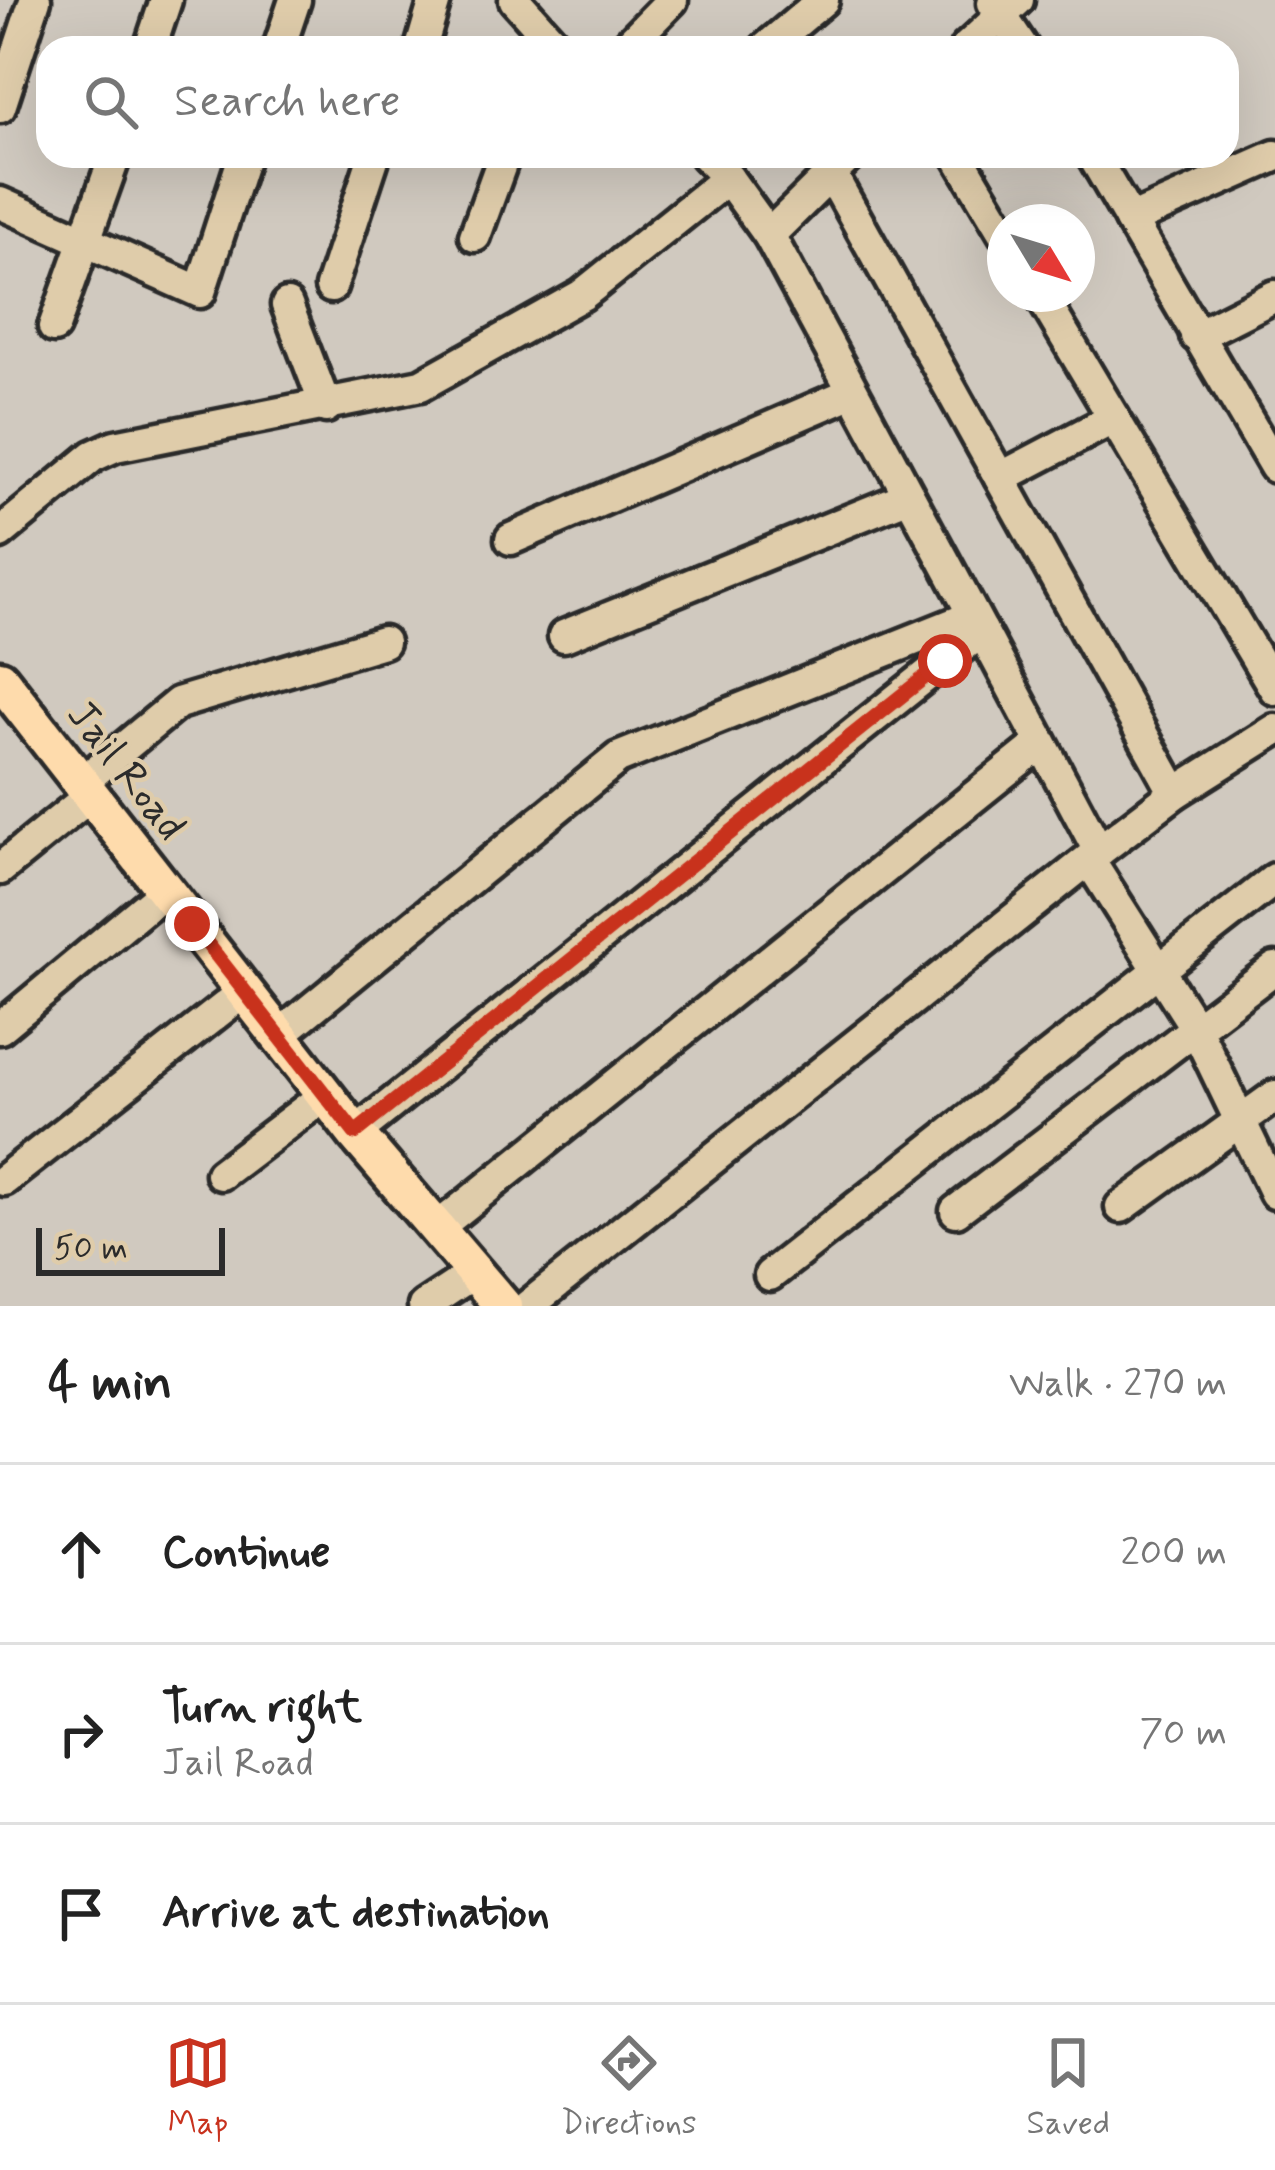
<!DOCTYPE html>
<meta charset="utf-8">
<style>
body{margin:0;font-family:Mynerve,sans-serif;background:#f6f6f6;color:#222}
.compass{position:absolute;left:987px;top:204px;width:108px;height:108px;border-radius:50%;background:#fff;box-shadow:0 12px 48px #0002;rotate:128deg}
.scale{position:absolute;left:36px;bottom:30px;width:189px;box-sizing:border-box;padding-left:12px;border:6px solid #2b2b2b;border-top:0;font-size:33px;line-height:42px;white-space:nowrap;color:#2b2b2b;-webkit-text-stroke:9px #dfccaa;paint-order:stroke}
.stop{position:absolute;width:36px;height:36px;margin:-27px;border:9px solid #c8321e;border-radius:50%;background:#fff}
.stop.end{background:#c8321e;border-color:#fff;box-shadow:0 3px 12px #0008}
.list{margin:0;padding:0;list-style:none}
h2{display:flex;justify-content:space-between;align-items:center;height:156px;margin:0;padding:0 48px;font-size:51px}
h2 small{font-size:39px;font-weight:400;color:#767676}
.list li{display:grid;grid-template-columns:78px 1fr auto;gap:36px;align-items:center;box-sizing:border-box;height:180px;padding:0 48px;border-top:3px solid #e0e0e0}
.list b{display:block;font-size:45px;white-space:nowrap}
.list p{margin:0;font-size:39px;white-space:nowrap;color:#767676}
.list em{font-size:39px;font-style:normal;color:#767676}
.icon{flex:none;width:66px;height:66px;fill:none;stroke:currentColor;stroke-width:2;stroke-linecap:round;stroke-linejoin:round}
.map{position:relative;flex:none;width:1275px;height:1306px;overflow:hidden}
.search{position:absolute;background:#fff;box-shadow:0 12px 48px #0002;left:36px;right:36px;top:36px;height:132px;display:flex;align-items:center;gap:30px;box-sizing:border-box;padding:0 42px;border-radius:36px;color:#767676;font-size:45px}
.sheet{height:696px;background:#fff}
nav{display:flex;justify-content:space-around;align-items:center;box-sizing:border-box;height:168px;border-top:3px solid #e0e0e0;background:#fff;font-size:33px;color:#767676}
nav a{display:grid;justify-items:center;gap:6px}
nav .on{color:#c8321e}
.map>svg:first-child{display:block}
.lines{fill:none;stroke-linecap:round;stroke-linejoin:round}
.minor-casing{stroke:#2b2b2b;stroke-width:39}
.major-casing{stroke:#2b2b2b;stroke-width:45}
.minor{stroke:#dfccaa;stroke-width:30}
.major{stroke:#fedbac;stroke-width:36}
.route{stroke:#c8321e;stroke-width:15}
.labels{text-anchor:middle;stroke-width:9;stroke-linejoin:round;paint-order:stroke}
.street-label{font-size:42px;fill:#2b2b2b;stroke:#dfccaa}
</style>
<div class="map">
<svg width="1275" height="1306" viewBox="0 0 1275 1306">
<rect width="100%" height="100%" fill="#d0c9bf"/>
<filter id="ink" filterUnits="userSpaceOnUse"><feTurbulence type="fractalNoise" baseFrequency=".00833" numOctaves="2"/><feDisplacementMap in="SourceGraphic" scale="24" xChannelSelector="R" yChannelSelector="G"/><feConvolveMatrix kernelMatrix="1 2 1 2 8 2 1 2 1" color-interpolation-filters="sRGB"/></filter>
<g filter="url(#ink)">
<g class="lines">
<g class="minor-casing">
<g id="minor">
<polyline points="515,0 558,48"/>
<polyline points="993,3 1023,48"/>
<polyline points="150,48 166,0"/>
<polyline points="279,48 295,0"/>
<polyline points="421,48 435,0"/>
<polyline points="625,48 672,0"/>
<polyline points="766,48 823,0"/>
<polyline points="966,48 1018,0"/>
<polyline points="0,107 35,0"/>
<polyline points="958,156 1005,235"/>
<polyline points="1093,156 1275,467"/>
<polyline points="830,172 1175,793"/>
<polyline points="0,203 200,292 244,156"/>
<polyline points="1130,220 1275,156"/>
<polyline points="769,235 849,156"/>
<polyline points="475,236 504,156"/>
<polyline points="331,287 374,156"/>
<polyline points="1040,294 1275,689"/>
<polyline points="287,305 326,407"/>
<polyline points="54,327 115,156"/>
<polyline points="1196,336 1275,296"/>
<polyline points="1000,478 1114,418"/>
<polyline points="0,533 93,456 115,446 421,385 582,295 728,178"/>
<polyline points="511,539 853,392"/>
<polyline points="982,631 1099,851"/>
<polyline points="564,636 909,496"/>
<polyline points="81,783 178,703 383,642"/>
<polyline points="1089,860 1195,1027 1275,1193"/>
<polyline points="0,869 91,795"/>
<polyline points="0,1028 166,890"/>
<polyline points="279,1035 618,758 973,616"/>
<polyline points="355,1133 982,631 769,235 728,178 706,156"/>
<polyline points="221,1174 325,1095"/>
<polyline points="4,1180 245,991"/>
<polyline points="1121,1207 1275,1096"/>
<polyline points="956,1211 1275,968"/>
<polyline points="437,1228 1041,743"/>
<polyline points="770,1275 1275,879"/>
<polyline points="424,1306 474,1273"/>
<polyline points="528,1306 1099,851 1175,793 1275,730"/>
</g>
</g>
<g class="major-casing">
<polyline id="major" points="0,679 355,1133 503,1306"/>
</g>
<use href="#minor" class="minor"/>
<use href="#major" class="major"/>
</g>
</g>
<g class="lines" filter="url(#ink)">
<polyline class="route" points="192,924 355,1133 945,661"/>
</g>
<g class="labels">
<g class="street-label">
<text transform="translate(128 769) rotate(52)" y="15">Jail Road</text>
</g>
</g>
</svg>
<svg class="compass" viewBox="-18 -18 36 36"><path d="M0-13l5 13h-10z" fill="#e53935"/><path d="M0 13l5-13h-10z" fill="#767676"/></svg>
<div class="scale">50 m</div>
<div class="stop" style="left:945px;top:661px"></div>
<div class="stop end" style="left:192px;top:924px"></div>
<div class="search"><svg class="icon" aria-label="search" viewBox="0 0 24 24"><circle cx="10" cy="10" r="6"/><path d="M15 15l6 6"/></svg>Search here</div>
</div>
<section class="sheet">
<h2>4 min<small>Walk · 270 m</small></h2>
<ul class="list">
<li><svg class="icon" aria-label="ahead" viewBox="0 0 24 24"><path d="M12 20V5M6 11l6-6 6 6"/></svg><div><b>Continue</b></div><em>200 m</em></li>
<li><svg class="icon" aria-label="right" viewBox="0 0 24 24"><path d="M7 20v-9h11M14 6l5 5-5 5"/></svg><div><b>Turn right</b><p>Jail Road</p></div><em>70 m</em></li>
<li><svg class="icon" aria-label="arrive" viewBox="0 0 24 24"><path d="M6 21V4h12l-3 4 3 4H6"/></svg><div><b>Arrive at destination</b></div></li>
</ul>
</section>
<nav>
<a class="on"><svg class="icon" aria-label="map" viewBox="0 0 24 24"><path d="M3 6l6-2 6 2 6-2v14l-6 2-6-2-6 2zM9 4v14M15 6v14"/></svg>Map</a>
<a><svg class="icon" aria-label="directions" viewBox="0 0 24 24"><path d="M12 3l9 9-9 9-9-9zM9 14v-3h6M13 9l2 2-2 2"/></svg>Directions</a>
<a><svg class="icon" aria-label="saved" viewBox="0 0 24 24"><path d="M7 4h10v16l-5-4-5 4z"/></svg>Saved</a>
</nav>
